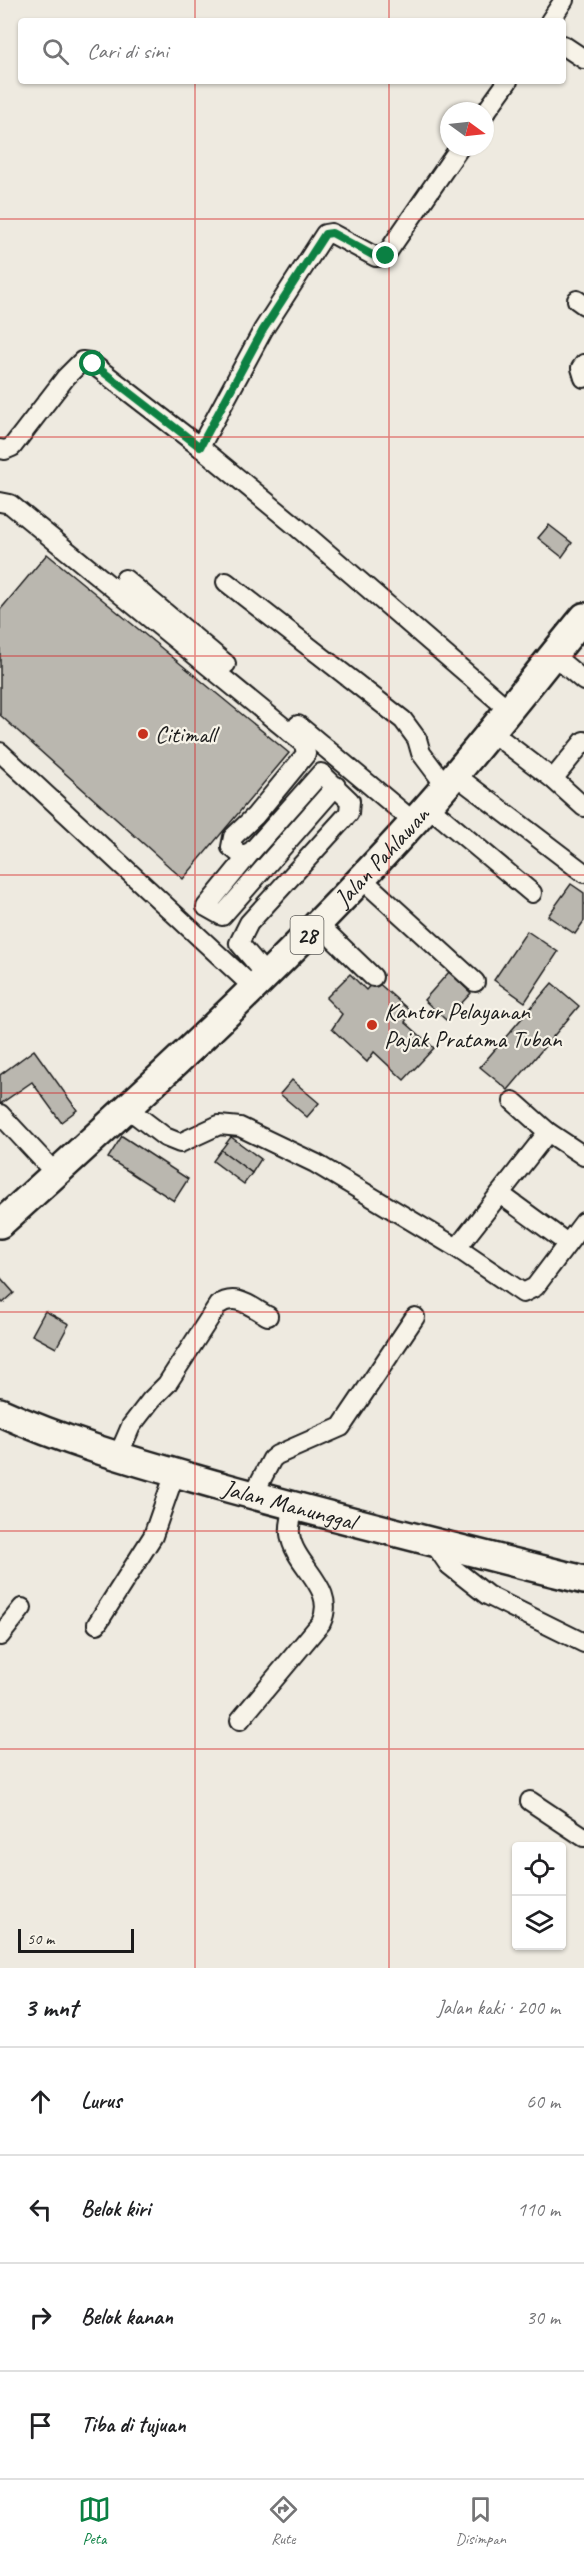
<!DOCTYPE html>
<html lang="id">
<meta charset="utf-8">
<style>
body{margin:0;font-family:Caveat,sans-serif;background:#f2f2f2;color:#202124}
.controls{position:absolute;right:18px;bottom:18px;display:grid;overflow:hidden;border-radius:6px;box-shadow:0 2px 4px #0004}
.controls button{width:54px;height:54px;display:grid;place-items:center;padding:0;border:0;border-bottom:2px solid #e0e0e0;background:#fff;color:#202124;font:30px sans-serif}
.compass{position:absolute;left:440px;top:102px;width:54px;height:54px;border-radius:50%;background:#fff;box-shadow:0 2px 4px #0004;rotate:105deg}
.scale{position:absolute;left:18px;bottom:15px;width:116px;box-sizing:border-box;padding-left:6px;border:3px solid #1c1c1c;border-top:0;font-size:16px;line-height:21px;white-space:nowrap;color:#1c1c1c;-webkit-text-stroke:4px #f7f3e8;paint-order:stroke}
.stop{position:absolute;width:18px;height:18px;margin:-14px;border:4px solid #0b8043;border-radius:50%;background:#fff}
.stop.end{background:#0b8043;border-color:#fff;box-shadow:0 2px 6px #0008}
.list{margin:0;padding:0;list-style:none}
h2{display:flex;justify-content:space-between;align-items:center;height:78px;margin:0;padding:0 24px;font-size:26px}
h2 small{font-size:20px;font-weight:400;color:#757577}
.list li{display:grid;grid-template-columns:39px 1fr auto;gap:18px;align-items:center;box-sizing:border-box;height:108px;padding:0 24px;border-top:2px solid #e0e0e0}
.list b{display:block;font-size:22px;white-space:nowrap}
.list em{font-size:20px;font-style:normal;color:#757577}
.icon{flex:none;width:33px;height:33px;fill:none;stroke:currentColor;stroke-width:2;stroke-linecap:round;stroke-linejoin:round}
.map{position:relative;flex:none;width:584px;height:1968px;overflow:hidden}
.search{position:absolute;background:#fff;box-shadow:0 2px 4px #0004;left:18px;right:18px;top:18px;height:66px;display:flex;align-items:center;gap:15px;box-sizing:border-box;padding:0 21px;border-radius:6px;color:#757577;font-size:22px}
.sheet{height:510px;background:#fff}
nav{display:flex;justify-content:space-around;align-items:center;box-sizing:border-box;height:84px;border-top:2px solid #e0e0e0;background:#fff;font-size:16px;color:#757577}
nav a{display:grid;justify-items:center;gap:3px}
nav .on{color:#0b8043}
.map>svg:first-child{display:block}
.building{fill:#bab7af;stroke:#1c1c1c;stroke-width:1.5}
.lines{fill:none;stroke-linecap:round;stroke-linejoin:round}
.minor-casing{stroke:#1c1c1c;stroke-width:22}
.highway-casing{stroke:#1c1c1c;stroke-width:32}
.minor{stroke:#f7f3e8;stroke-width:18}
.highway{stroke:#f7f3e8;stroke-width:27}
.route{stroke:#0b8043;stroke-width:8}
.grid{fill:none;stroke:#d62828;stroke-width:1.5;stroke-opacity:0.55}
.poi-dot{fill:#c8321e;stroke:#f7f3e8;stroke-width:2}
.labels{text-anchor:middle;stroke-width:4.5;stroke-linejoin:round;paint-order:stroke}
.shield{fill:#f7f3e8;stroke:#5e5c59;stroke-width:1.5}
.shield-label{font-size:22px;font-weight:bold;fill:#1c1c1c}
.poi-label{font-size:24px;fill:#1c1c1c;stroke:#f7f3e8;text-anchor:start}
.street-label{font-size:24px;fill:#1c1c1c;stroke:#f7f3e8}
</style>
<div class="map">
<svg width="584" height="1968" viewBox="0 0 584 1968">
<rect width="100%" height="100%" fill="#eeeae0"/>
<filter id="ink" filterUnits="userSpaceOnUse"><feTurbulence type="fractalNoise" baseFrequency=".0167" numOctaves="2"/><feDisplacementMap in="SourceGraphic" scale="12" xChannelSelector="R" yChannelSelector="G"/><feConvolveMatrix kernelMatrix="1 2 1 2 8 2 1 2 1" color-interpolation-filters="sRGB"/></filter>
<g filter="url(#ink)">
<g class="building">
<polygon points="549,525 572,543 562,557 538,538"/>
<polygon points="47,554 289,753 183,879 0,715 0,610"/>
<polygon points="571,884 584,893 584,921 575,934 548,916"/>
<polygon points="527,931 558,952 525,1002 494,980"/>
<polygon points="449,972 471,993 446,1020 424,1000"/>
<polygon points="350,974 366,990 375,980 411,1012 405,1022 434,1048 404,1080 374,1052 367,1062 332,1029 342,1014 326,998"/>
<polygon points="552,983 579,1006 508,1090 480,1067"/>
<polygon points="34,1050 77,1110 61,1122 32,1082 0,1104 0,1075"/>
<polygon points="292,1080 319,1103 307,1117 280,1094"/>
<polygon points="122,1136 188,1179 174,1201 108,1158"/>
<polygon points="231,1137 261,1159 252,1173 221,1150"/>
<polygon points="221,1150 252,1173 244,1184 213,1161"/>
<polygon points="0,1277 14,1293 3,1303 0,1300"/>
<polygon points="45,1311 69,1324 56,1348 32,1335"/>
</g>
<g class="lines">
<g class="minor-casing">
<g id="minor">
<polyline points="550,21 564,0"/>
<polyline points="563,45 584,59"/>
<polyline points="485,113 508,81"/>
<polyline points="577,300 584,305"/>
<polyline points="584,364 581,368 584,378"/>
<polyline points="200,447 263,330 325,234 331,233 376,257 385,256 460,147"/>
<polyline points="0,449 5,450 12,447 66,377 82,361 90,362 200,447 297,527 508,709"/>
<polyline points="0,502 10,504 304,744 306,754 255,816 233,837 231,847 241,855 251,852"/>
<polyline points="125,579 226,664"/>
<polyline points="226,582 403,720 417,739 421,753 445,785"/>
<polyline points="553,655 584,681"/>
<polyline points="298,725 414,822"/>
<polyline points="490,731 553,779 584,807"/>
<polyline points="0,752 254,988"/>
<polyline points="454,774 584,873"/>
<polyline points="553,779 584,741"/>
<polyline points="428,806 532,893"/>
<polyline points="361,878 475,982"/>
<polyline points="318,924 373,977"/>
<polyline points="267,976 239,943 249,923 349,813 350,801 321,773 251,852 206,907 222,916 336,786"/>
<polyline points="513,1101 548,1132 584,1156"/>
<polyline points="127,1108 165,1137 180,1143 219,1125 240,1127 315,1163 457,1248 523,1293 535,1287 584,1222"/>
<polyline points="0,1114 56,1174"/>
<polyline points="500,1194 567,1243"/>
<polyline points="457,1248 548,1132"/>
<path d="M118 1456 131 1426 151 1400 167 1384 218 1305C236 1292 251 1307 268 1316"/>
<polyline points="253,1495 272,1459 277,1455 341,1427 415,1317"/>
<polyline points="433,1542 449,1565 487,1595 584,1643"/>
<polyline points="97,1624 153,1536 175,1473"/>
<polyline points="0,1636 22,1608"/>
<path d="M240 1720 321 1623C338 1587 294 1567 290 1534 289 1524 292 1515 295 1506"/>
<polyline points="530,1801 584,1837"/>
</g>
</g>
<g class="highway-casing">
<g id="highway">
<path id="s1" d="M0 1224C138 1099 275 974 401 836 465 767 524 690 584 617"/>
<path id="s2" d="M0 1412C72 1445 148 1465 224 1487 343 1520 464 1550 584 1580"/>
</g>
</g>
<use href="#minor" class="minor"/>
<use href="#highway" class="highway"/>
</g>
</g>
<g class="lines" filter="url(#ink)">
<polyline class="route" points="93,364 200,447 263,330 325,234 332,233 376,257 386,256"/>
</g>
<path class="grid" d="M195 0V21M389 0V21M195 81V1968M389 81V1968M0 219H584M0 437H584M0 656H584M0 875H584M0 1093H584M0 1312H584M0 1531H584M0 1749H584"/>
<g class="poi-dot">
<circle cx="143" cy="734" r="6"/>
<circle cx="372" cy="1025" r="6"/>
</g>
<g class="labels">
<rect class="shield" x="290.5" y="916" width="33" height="38" rx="4.5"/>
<g class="shield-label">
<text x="307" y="943">28</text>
</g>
<g class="poi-label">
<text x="155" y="742">Citimall</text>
<text x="384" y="1019">Kantor Pelayanan<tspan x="384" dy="28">Pajak Pratama Tuban</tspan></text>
</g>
<g class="street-label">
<text dy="8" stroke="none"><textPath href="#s1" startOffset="530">Jalan Pahlawan</textPath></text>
<text dy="8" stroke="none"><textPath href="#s2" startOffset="304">Jalan Manunggal</textPath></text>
</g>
</g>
</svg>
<div class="controls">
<button><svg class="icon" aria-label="locate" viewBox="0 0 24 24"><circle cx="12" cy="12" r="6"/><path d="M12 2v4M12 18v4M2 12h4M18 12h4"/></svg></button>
<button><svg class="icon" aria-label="layers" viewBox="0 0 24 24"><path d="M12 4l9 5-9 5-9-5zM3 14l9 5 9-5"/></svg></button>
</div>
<svg class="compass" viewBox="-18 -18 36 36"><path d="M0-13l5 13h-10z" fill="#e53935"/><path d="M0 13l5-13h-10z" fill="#757577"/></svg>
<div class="scale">50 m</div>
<div class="stop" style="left:93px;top:364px"></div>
<div class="stop end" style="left:386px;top:256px"></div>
<div class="search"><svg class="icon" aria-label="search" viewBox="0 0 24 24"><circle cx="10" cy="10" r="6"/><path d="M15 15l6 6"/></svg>Cari di sini</div>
</div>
<section class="sheet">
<h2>3 mnt<small>Jalan kaki · 200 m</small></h2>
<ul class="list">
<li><svg class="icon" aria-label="ahead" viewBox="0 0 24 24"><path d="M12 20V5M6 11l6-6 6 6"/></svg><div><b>Lurus</b></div><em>60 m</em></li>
<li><svg class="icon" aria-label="left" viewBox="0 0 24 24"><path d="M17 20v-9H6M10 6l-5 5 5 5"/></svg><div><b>Belok kiri</b></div><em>110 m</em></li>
<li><svg class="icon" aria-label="right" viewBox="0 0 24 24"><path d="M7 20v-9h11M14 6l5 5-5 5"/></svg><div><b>Belok kanan</b></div><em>30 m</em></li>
<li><svg class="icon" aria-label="arrive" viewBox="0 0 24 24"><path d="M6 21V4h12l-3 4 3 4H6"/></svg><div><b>Tiba di tujuan</b></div></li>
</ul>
</section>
<nav>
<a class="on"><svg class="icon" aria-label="map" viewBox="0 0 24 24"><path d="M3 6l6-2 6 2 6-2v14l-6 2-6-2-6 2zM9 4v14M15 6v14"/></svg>Peta</a>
<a><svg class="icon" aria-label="directions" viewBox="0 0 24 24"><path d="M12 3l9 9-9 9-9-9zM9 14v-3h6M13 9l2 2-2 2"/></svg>Rute</a>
<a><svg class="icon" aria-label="saved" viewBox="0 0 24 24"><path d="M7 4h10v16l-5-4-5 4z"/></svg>Disimpan</a>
</nav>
